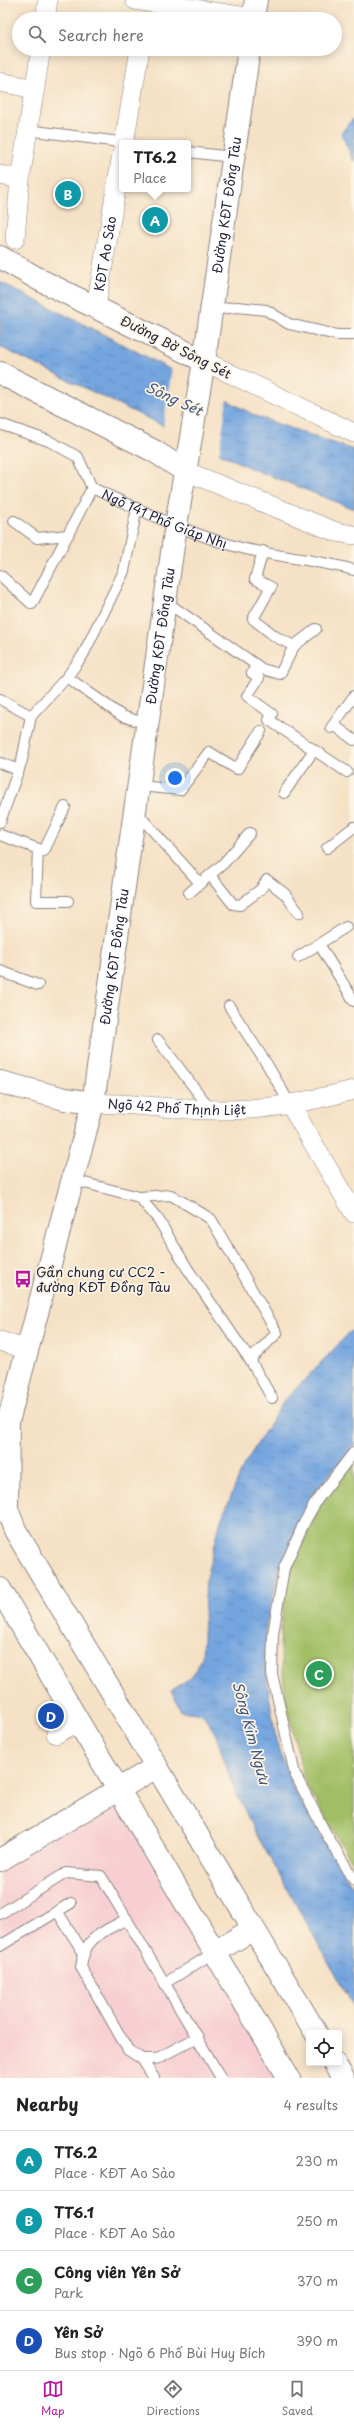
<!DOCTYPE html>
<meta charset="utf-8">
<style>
body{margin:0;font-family:"Playpen Sans",sans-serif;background:#f2f2f2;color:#222}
.controls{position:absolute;right:12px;bottom:12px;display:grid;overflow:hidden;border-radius:4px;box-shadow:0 2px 10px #0003}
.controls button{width:36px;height:36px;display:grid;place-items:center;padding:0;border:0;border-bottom:1px solid #e0e0e0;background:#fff;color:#222;font:20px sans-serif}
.you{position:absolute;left:175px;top:778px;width:14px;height:14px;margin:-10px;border:3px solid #fff;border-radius:50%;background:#1a73e8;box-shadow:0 0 0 6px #1a73e833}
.badge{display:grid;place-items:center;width:26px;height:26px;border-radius:50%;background:#b5179e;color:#fff;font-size:13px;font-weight:700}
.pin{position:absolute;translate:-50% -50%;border:2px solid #fff;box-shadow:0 1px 4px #0006}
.popup{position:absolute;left:119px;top:140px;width:72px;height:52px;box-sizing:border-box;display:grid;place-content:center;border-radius:4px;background:#fff;filter:drop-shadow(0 1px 3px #0005);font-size:13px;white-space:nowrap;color:#767676}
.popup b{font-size:15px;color:#222}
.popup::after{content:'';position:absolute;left:50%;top:100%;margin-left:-8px;border:8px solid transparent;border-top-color:#fff}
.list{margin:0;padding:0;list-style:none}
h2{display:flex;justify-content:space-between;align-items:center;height:52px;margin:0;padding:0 16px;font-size:17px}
h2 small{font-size:13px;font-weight:400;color:#767676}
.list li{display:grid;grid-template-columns:26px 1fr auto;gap:12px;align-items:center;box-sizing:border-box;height:60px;padding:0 16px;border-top:1px solid #e0e0e0}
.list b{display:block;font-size:15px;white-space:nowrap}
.list p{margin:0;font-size:13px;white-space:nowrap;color:#767676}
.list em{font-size:13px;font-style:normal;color:#767676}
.icon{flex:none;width:22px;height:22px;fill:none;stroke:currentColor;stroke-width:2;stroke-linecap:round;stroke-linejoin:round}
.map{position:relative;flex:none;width:354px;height:2078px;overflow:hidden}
.search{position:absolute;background:#fff;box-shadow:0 2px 10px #0003;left:12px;right:12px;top:12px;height:44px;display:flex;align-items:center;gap:10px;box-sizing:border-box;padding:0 14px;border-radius:22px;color:#767676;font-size:15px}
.sheet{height:292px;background:#fff}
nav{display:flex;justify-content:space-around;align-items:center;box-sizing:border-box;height:56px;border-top:1px solid #e0e0e0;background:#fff;font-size:11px;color:#767676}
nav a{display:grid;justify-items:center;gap:2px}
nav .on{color:#b5179e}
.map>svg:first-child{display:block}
.built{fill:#f7cfd2}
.park{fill:#a1be65;stroke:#627050}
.water{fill:url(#water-ripples);stroke:#4c648d}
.pier{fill:#f5e1c5}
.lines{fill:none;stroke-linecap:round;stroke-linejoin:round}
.lane-casing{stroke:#8c8280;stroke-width:12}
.street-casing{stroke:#8c8280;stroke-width:20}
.secondary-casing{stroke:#8c8280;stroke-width:24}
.lane{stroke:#fff;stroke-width:10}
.street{stroke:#fff;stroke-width:19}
.secondary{stroke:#fff;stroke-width:22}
.labels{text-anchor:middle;stroke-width:3.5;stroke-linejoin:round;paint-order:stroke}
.street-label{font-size:13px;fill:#22223b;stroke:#fcf5e5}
.poi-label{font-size:13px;fill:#22223b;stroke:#fcf5e5;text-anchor:start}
.water-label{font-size:14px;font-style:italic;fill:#43567d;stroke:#fcf5e5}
</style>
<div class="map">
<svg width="354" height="2078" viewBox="0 0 354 2078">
<defs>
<pattern id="water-ripples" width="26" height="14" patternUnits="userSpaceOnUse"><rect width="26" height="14" fill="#75a5df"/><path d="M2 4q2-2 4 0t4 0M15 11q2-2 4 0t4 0" fill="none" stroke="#6086b6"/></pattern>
</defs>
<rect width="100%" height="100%" fill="#fcf5e5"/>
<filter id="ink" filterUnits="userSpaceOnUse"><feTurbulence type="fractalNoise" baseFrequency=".025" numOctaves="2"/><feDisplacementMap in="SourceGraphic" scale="8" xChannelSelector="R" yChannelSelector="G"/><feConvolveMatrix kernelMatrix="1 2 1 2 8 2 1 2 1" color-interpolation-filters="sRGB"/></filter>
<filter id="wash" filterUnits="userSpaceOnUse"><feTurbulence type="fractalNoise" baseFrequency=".012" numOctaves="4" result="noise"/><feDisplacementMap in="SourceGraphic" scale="16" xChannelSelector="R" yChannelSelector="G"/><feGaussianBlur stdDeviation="0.9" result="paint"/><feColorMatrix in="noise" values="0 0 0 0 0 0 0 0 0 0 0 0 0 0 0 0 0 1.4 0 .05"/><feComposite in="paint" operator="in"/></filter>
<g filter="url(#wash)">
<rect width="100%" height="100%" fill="#f5e1c5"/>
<polygon class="built" points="114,1800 280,2078 0,2078 0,1868"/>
<polygon class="park" points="354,1459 354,1865 306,1785 286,1704 280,1644 285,1584 322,1501"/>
<g class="water">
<polygon points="354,118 354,162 341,133"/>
<polygon points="0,282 134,350 258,417 354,450 354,509 248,467 0,347"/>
<polygon points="354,1328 354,1445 313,1495 281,1563 266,1626 267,1680 276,1740 294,1791 354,1889 354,2007 255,1832 232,1784 216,1735 203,1714 181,1711 171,1690 192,1677 202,1657 206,1578 221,1520 244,1465 284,1401"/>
</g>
<polygon class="pier" points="172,368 227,398 219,455 163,428"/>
</g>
<g filter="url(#ink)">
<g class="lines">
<g class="lane-casing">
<g id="lane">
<polyline points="28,130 127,143"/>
<polyline points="188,152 233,157"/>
<polyline points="211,310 237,307 266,310 289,324 337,335 354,335"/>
<path id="s1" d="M0 424 49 441 78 457 92 488C138 509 185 532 234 546 273 557 315 559 354 570"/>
<polyline points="14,521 37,538 68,535"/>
<polyline points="263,551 255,579 271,587 253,619 276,637 294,646"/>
<polyline points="0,575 32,604 92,488"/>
<polyline points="165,601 262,669 280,674 294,646 316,629"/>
<polyline points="256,665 252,673 259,678 247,696 272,714 269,720 347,772"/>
<polyline points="67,677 122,716 147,724"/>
<polyline points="0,699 31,716"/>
<polyline points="334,725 354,740"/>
<polyline points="331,728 354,696"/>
<polyline points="0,763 19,770"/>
<polyline points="140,786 180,790 209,752 237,769 261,731"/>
<polyline points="284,793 314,750"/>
<polyline points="136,812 200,883"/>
<polyline points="0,822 22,760 31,716 67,677 83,655 124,571 137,508"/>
<polyline points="0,835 44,851 65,807"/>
<polyline points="327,848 354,827"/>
<polyline points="38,849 36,901 68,901"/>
<polyline points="210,875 233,904 240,905 260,890 267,880 285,894 299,913"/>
<polyline points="189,893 224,863 250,833"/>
<polyline points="319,944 354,1001"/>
<polyline points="298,957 346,927"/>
<polyline points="0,971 38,985"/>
<polyline points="229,1006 268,1066 290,1104"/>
<polyline points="158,1040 211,1110"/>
<polyline points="73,1180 139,1197 158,1219 187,1268 250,1360 272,1398"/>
<polyline points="139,1197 171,1195 211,1219 277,1333 250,1360"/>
<polyline points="354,1452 317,1500 304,1523 284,1568 273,1634 272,1674 295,1774 324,1830 354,1880"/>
<polyline points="57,1911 83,1952"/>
<polyline points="0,1914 66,1873 101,1876 221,2078"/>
<path d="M127 1919C103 1932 84 1937 81 1967L128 2050 142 2059H156L198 2037"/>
<polyline points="0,1946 71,1903"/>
<polyline points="165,1983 215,1952"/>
<polyline points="142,2059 154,2078"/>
</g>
</g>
<g class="street-casing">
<g id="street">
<polyline points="135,0 253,18"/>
<polyline points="45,19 48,0"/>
<polyline points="0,82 35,89"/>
<polyline points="124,143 140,49"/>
<polyline points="0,175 20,179"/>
<polyline points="15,239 20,179 41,49"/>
<path id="s2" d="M96 307 122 154"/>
<polyline points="204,361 354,433"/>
<polyline points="185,471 336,532 354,535"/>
<path id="s3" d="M93 1103C145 1104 197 1113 249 1109 285 1107 319 1098 354 1090"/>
<polyline points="290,1104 354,1213"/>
<polyline points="0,1341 28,1350"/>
<polyline points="56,1734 78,1722"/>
</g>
</g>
<g class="secondary-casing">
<g id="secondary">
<polyline points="253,19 256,0"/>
<polyline points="0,257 40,280 204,361"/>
<polyline points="0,373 154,451 185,471"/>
<polyline points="0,1082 65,1099 93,1103"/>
<polyline points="8,1422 7,1509 15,1530 316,2033"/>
<path id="s4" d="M0 1431 8 1422 93 1103 176 525 204 361 249 49"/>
<polyline points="0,1589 289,2078"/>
<polyline points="0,1860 156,1767"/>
<polyline points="215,1952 253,1929"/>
<polyline points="334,2063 343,2078"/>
</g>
</g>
<use href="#lane" class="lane"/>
<use href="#street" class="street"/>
<use href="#secondary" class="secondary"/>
</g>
</g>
<defs>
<g id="bus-bare" transform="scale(1.38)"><path d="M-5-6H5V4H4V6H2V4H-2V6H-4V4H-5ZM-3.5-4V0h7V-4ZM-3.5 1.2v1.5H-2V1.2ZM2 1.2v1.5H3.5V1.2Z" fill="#b5179e" stroke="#fcf5e5" stroke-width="2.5" paint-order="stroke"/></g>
</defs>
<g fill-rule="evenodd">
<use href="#bus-bare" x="23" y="1279"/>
</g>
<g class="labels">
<g class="street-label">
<text dy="5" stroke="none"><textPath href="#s4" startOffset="1250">Đường KĐT Đồng Tàu</textPath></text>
<text dy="5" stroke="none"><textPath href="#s2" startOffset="54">KĐT Ao Sào</textPath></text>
<text transform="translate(176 347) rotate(27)" y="5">Đường Bờ Sông Sét</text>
<text dy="5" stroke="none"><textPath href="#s1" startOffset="198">Ngõ 141 Phố Giáp Nhị</textPath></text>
<text dy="5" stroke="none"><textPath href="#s4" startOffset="814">Đường KĐT Đồng Tàu</textPath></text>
<text dy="5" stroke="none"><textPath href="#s4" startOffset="490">Đường KĐT Đồng Tàu</textPath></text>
<text dy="5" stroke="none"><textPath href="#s3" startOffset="84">Ngõ 42 Phố Thịnh Liệt</textPath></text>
</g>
<g class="poi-label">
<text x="36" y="1277">Gần chung cư CC2 -<tspan x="36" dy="15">đường KĐT Đồng Tàu</tspan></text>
</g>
<g class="water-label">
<text transform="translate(174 399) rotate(25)" y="5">Sông Sét</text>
<text transform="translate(251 1733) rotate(75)" y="5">Sông Kim Ngưu</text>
</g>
</g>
</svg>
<div class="controls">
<button><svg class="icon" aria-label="locate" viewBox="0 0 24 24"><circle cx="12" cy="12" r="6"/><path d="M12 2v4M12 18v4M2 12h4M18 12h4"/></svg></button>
</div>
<div class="you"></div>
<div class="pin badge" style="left:155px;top:220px;background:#0f9aa8">A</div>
<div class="popup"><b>TT6.2</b>Place</div>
<div class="pin badge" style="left:68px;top:194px;background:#0f9aa8">B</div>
<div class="pin badge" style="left:319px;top:1674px;background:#2e9e5b">C</div>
<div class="pin badge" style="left:51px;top:1716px;background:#1a4fb4">D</div>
<div class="search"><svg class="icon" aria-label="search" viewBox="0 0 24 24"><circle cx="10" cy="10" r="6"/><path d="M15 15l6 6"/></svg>Search here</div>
</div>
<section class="sheet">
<h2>Nearby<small>4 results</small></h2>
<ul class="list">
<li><span class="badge" style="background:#0f9aa8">A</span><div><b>TT6.2</b><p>Place · KĐT Ao Sào</p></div><em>230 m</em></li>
<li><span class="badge" style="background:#0f9aa8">B</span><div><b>TT6.1</b><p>Place · KĐT Ao Sào</p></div><em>250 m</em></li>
<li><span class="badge" style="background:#2e9e5b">C</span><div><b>Công viên Yên Sở</b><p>Park</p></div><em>370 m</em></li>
<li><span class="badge" style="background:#1a4fb4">D</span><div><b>Yên Sở</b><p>Bus stop · Ngõ 6 Phố Bùi Huy Bích</p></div><em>390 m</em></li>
</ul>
</section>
<nav>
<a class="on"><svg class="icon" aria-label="map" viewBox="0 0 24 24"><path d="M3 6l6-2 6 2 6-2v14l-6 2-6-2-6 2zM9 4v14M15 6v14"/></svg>Map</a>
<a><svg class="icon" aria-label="directions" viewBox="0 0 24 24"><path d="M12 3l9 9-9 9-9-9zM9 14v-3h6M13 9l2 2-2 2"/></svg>Directions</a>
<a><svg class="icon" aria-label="saved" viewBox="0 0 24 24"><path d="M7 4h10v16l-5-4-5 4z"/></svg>Saved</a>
</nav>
